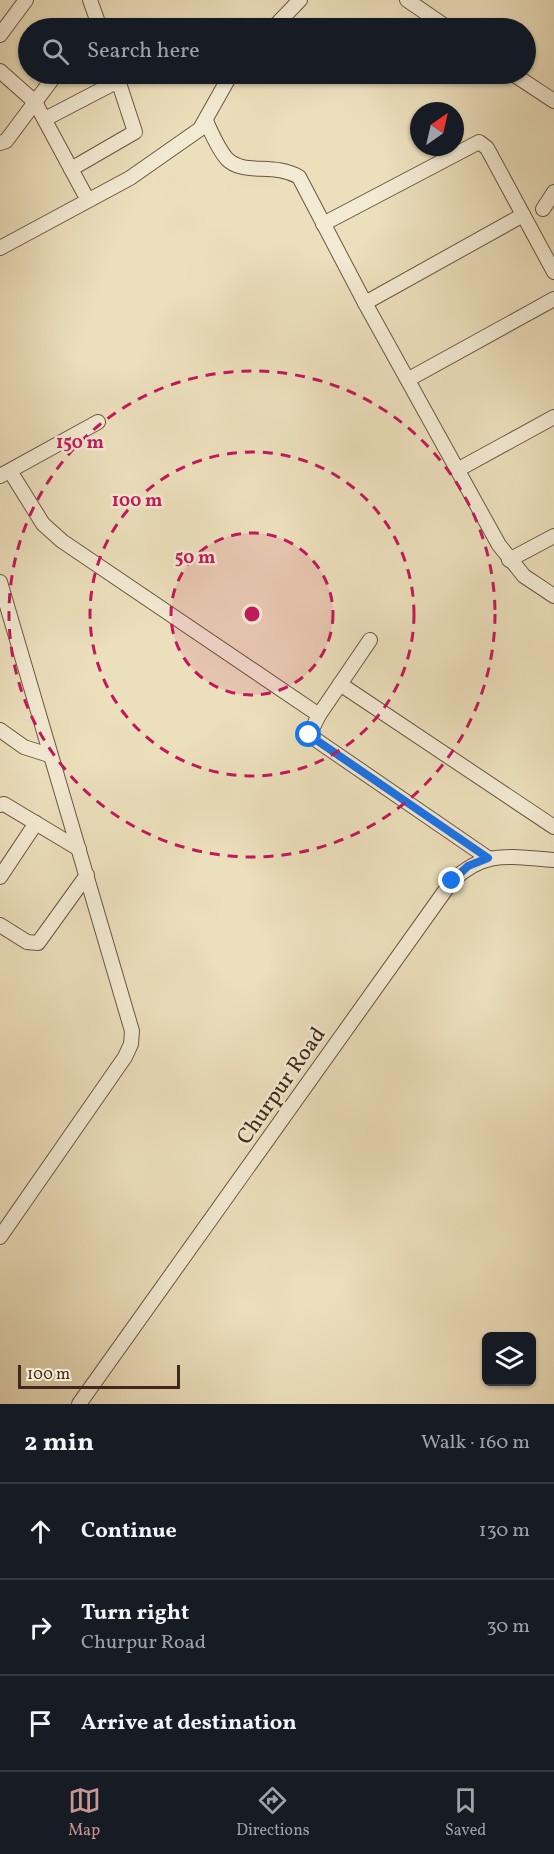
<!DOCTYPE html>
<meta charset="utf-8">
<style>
body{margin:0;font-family:Vollkorn,serif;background:#242831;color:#f1f3f6}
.controls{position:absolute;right:18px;bottom:18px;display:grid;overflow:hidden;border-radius:9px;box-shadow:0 2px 4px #0004}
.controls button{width:54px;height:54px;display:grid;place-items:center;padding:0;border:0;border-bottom:2px solid #363941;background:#171b24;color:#f1f3f6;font:30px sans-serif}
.compass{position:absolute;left:410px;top:102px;width:54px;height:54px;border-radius:50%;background:#171b24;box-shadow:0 2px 4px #0004;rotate:34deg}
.scale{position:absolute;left:18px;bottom:15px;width:162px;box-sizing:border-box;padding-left:6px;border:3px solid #40291b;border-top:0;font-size:16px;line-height:21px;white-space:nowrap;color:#40291b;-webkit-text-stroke:4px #f3ead3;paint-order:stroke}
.stop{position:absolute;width:18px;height:18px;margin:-14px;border:4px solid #1a73e8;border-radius:50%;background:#fff}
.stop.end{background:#1a73e8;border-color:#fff;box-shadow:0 2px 6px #0008}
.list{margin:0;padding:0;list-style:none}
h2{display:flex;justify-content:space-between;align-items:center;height:78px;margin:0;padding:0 24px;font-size:26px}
h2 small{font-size:20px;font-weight:400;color:#9ea1a6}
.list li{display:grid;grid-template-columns:39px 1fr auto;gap:18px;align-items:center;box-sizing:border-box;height:96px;padding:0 24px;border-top:2px solid #363941}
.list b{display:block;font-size:22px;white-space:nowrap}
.list p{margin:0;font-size:20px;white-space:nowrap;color:#9ea1a6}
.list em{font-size:20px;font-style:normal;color:#9ea1a6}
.icon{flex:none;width:33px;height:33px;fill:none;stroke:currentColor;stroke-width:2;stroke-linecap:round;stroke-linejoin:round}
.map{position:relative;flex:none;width:554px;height:1404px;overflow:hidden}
.search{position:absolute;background:#171b24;box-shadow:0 2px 4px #0004;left:18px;right:18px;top:18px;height:66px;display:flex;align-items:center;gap:15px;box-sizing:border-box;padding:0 21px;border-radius:33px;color:#9ea1a6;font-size:22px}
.sheet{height:366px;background:#171b24}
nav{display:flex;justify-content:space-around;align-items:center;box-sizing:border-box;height:84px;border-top:2px solid #363941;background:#171b24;font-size:16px;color:#9ea1a6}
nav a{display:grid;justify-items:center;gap:3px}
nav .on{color:#c59692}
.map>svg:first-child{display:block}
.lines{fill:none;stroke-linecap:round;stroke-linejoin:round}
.minor-casing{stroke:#6b5643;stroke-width:16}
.minor{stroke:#f3ead3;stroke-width:14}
.route{stroke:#1a73e8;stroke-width:8}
.ring{fill:none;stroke:#c2185b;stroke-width:3;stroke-dasharray:10 8}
.labels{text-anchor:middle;stroke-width:5;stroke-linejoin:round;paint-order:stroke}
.street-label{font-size:22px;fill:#40291b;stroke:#f3ead3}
.centre{fill:#c2185b;stroke:#f3ead3;stroke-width:3}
.ring-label{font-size:18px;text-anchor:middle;font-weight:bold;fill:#c2185b;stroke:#f3ead3;stroke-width:5;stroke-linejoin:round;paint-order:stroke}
</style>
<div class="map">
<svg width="554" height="1404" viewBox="0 0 554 1404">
<rect width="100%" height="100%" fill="#ecdfbc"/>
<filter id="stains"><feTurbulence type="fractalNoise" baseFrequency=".00333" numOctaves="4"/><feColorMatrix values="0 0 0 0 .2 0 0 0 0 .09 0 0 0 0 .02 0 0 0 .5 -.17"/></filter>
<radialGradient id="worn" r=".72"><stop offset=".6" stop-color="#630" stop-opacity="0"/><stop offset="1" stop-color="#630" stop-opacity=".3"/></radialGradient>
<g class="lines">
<g class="minor-casing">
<g id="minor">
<polyline points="90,0 100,28"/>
<polyline points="407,0 448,28"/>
<polyline points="273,28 300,0"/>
<polyline points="0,35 26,0"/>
<polyline points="0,71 35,102 84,193"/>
<polyline points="513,74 554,101"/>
<polyline points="45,119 118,81"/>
<path d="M206 121C212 134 218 149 227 159 244 176 274 162 299 177L365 303 499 545 524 576 554 596"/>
<polyline points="0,143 6,141 56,74"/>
<polyline points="71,169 135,132 116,74"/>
<polyline points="543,209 554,192"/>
<polyline points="323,224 479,142 487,148 554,272"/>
<polyline points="0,248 130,178 200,129 231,74"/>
<polyline points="365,303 523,215"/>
<polyline points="409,379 554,299"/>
<polyline points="459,469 554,417"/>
<polyline points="10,471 43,524 62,541 319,715"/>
<polyline points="0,476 98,422"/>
<polyline points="509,560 554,536"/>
<polyline points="0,582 132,1031 131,1044 125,1057 0,1237"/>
<polyline points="370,640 319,715 309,735 488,858"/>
<polyline points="340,684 554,827"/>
<polyline points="0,730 24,747 49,755"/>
<polyline points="0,805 4,804 79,849"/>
<polyline points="0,877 36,823"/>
<polyline points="0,925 27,942 38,943 87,875"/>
<path d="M79 1404 452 881C486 849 510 857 554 860"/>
</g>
</g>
<use href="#minor" class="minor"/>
</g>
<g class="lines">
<polyline class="route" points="309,735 488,858 468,866 452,881"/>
</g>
<circle cx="252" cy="614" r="81" fill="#c2185b" fill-opacity=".12"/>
<g class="ring">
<circle cx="252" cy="614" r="81"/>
<circle cx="252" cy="614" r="162"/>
<circle cx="252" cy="614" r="243"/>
</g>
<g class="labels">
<g class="street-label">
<text transform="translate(280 1085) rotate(-55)" y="8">Churpur Road</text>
</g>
</g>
<circle cx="252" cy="614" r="9" class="centre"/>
<g class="ring-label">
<text x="80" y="448">150 m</text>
<text x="137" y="506">100 m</text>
<text x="195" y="563">50 m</text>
</g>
<rect width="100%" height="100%" filter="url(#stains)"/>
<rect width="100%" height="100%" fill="url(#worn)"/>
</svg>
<div class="controls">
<button><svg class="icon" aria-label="layers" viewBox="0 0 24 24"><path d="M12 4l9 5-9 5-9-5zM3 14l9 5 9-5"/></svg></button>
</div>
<svg class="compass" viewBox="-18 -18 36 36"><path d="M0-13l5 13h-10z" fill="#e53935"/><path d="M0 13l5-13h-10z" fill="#9ea1a6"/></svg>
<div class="scale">100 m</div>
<div class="stop" style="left:309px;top:735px"></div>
<div class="stop end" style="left:452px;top:881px"></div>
<div class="search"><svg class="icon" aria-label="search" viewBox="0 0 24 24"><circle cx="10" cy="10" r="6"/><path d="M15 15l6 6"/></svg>Search here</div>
</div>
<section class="sheet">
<h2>2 min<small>Walk · 160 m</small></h2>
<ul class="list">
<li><svg class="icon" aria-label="ahead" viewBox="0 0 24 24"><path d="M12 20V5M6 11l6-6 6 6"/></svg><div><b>Continue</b></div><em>130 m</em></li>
<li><svg class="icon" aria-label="right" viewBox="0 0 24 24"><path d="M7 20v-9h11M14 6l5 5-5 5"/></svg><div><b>Turn right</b><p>Churpur Road</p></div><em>30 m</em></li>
<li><svg class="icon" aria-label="arrive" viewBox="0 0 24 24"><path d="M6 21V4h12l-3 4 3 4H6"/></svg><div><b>Arrive at destination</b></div></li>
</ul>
</section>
<nav>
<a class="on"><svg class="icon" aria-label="map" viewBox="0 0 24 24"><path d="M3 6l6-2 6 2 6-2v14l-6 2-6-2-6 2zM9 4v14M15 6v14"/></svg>Map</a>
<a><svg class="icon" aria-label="directions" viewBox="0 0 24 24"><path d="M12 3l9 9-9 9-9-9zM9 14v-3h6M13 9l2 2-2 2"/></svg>Directions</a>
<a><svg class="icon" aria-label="saved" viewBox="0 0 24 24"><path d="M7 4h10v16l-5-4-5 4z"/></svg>Saved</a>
</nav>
